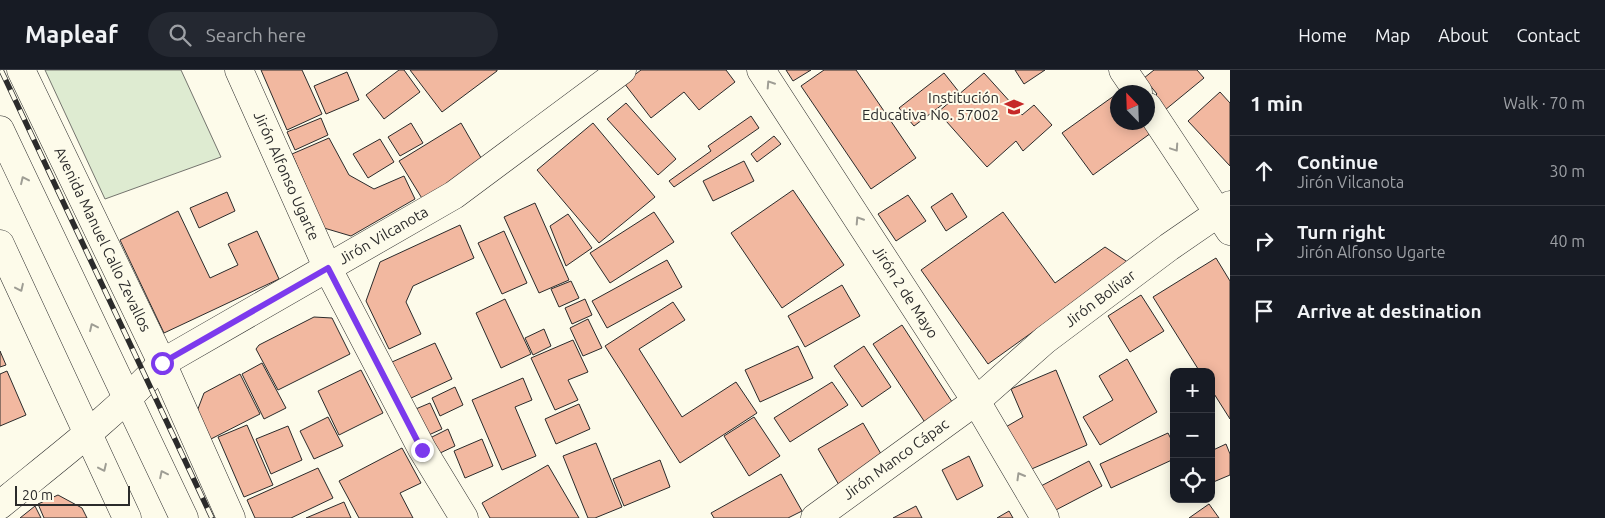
<!DOCTYPE html>
<meta charset="utf-8">
<style>
body{margin:0;font-family:Ubuntu,sans-serif;background:#242831;color:#f1f3f6}
.controls{position:absolute;right:15px;bottom:15px;display:grid;overflow:hidden;border-radius:10px;box-shadow:0 2px 12px #0003}
.controls button{width:45px;height:45px;display:grid;place-items:center;padding:0;border:0;border-bottom:1px solid #363941;background:#171b24;color:#f1f3f6;font:25px sans-serif}
.compass{position:absolute;left:1110px;top:15px;width:45px;height:45px;border-radius:50%;background:#171b24;box-shadow:0 2px 12px #0003;rotate:337deg}
.scale{position:absolute;left:15px;bottom:12px;width:115px;box-sizing:border-box;padding-left:5px;border:2px solid #2b2b2b;border-top:0;font-size:14px;line-height:18px;white-space:nowrap;color:#2b2b2b;-webkit-text-stroke:4px #fdfbea;paint-order:stroke}
.stop{position:absolute;width:15px;height:15px;margin:-11px;border:4px solid #7c3aed;border-radius:50%;background:#fff}
.stop.end{background:#7c3aed;border-color:#fff;box-shadow:0 1px 5px #0008}
.list{margin:0;padding:0;list-style:none}
h2{display:flex;justify-content:space-between;align-items:center;height:65px;margin:0;padding:0 20px;font-size:21px}
h2 small{font-size:16px;font-weight:400;color:#9ea1a6}
.list li{display:grid;grid-template-columns:32px 1fr auto;gap:15px;align-items:center;box-sizing:border-box;height:70px;padding:0 20px;border-top:1px solid #363941}
.list b{display:block;font-size:19px;white-space:nowrap}
.list p{margin:0;font-size:16px;white-space:nowrap;color:#9ea1a6}
.list em{font-size:16px;font-style:normal;color:#9ea1a6}
.icon{flex:none;width:28px;height:28px;fill:none;stroke:currentColor;stroke-width:2;stroke-linecap:round;stroke-linejoin:round}
.map{position:relative;flex:none;width:1230px;height:448px;overflow:hidden}
header{display:flex;align-items:center;gap:30px;box-sizing:border-box;height:70px;padding:0 25px;background:#171b24;border-bottom:1px solid #363941}
header strong{font-size:24px}
nav{display:flex;gap:28px;margin-inline-start:auto;font-size:18px}
.search{width:350px;height:45px;background:#242831;display:flex;align-items:center;gap:12px;box-sizing:border-box;padding:0 18px;border-radius:28px;color:#9ea1a6;font-size:19px}
main{display:flex}
aside{flex:1;background:#171b24}
.map>svg:first-child{display:block}
.green{fill:#deebd1;stroke:#74746e}
.building{fill:#f2b8a0;stroke:#2b2b2b}
.lines{fill:none;stroke-linecap:round;stroke-linejoin:round}
.street-casing{stroke:#2b2b2b;stroke-width:29}
.secondary-casing{stroke:#2b2b2b;stroke-width:29}
.street{stroke:#fdfbea;stroke-width:28}
.secondary{stroke:#fdfbea;stroke-width:28}
.rail-casing{stroke:#2b2b2b;stroke-width:5.5}
.rail{stroke:#fdfbea;stroke-width:4;stroke-dasharray:11;stroke-linecap:butt}
.oneway{stroke:#9e9d94}
.route{stroke:#7c3aed;stroke-width:6}
.labels{text-anchor:middle;stroke-width:4;stroke-linejoin:round;paint-order:stroke}
.poi-label{font-size:15px;fill:#2b2b2b;stroke:#fdfbea;text-anchor:end}
.street-label{font-size:15px;fill:#2b2b2b;stroke:#fdfbea}
</style>
<header>
<strong>Mapleaf</strong>
<div class="search"><svg class="icon" aria-label="search" viewBox="0 0 24 24"><circle cx="10" cy="10" r="6"/><path d="M15 15l6 6"/></svg>Search here</div>
<nav><a>Home</a><a>Map</a><a>About</a><a>Contact</a></nav>
</header>
<main>
<div class="map">
<svg width="1230" height="448" viewBox="0 0 1230 448">
<rect width="100%" height="100%" fill="#fdfbea"/>
<polygon class="green" points="45,0 181,0 221,87 105,129"/>
<g class="building">
<polygon points="261,0 302,0 322,44 287,60"/>
<polygon points="399,0 404,0 420,22 384,49 366,25"/>
<polygon points="410,0 497,0 497,1 442,42"/>
<polygon points="641,0 726,0 735,12 699,40 684,22 651,48 624,13"/>
<polygon points="786,0 811,0 793,11"/>
<polygon points="824,0 856,0 916,88 871,119 801,16"/>
<polygon points="1015,0 1045,0 1024,14"/>
<polygon points="1154,0 1197,0 1204,8 1165,40 1154,27 1157,24 1144,8"/>
<polygon points="347,2 359,30 326,44 314,16"/>
<polygon points="944,3 959,22 914,56 899,38"/>
<polygon points="984,3 1022,45 1034,35 1052,55 1023,81 1016,71 987,97 938,42"/>
<polygon points="1220,22 1230,33 1230,96 1188,51"/>
<polygon points="1118,23 1118,52 1143,52 1151,63 1093,105 1062,63"/>
<polygon points="626,33 676,89 658,105 607,49"/>
<polygon points="751,46 759,58 674,117 669,111 711,81 708,76"/>
<polygon points="321,48 328,65 295,80 287,62"/>
<polygon points="411,53 423,73 400,86 388,67"/>
<polygon points="461,53 484,93 423,130 399,91"/>
<polygon points="593,53 655,127 599,173 537,100"/>
<polygon points="774,66 781,74 757,92 751,84"/>
<polygon points="329,68 349,105 374,119 404,106 415,129 351,166 324,158 292,84"/>
<polygon points="380,69 394,92 368,108 353,84"/>
<polygon points="744,91 754,111 713,131 703,111"/>
<polygon points="793,120 844,195 782,238 731,163"/>
<polygon points="227,122 235,141 199,158 190,138"/>
<polygon points="952,123 967,147 946,161 931,137"/>
<polygon points="908,125 926,151 896,171 878,144"/>
<polygon points="535,133 569,210 539,223 504,147"/>
<polygon points="178,141 210,208 238,195 228,174 257,161 279,209 164,263 120,170"/>
<polygon points="654,142 674,172 610,213 590,183"/>
<polygon points="1003,142 1055,213 1105,177 1129,193 988,294 921,200"/>
<polygon points="568,144 592,178 566,196 550,156"/>
<polygon points="460,155 474,188 413,216 406,232 421,264 389,279 366,231 380,192"/>
<polygon points="504,161 527,213 502,224 478,173"/>
<polygon points="1216,188 1230,211 1230,349 1211,319 1211,302 1200,302 1153,227"/>
<polygon points="667,190 682,217 607,258 592,231"/>
<polygon points="571,211 579,228 559,237 551,219"/>
<polygon points="842,215 860,246 805,277 788,246"/>
<polygon points="1141,225 1164,261 1130,282 1108,246"/>
<polygon points="505,229 531,284 501,298 476,243"/>
<polygon points="585,229 592,245 572,254 565,238"/>
<polygon points="673,232 685,250 639,279 682,347 736,312 757,343 680,393 605,276"/>
<polygon points="314,247 332,248 350,284 278,320 256,279 259,275"/>
<polygon points="588,249 602,278 583,286 570,258"/>
<polygon points="902,255 956,338 928,357 873,274"/>
<polygon points="544,259 551,276 533,285 525,268"/>
<polygon points="573,270 588,302 568,310 578,330 555,340 531,288"/>
<polygon points="435,273 452,309 409,329 392,292"/>
<polygon points="798,276 813,308 760,332 745,300"/>
<polygon points="864,276 891,317 862,337 834,296"/>
<polygon points="0,281 6,295 0,297"/>
<polygon points="1127,289 1157,342 1100,375 1083,347 1113,330 1099,306"/>
<polygon points="262,293 286,338 264,349 242,304"/>
<polygon points="361,300 383,343 339,365 318,321"/>
<polygon points="1056,300 1087,375 1027,401 1004,358 1023,347 1011,319"/>
<polygon points="7,301 26,345 0,356 0,304"/>
<polygon points="240,304 260,344 209,370 196,344 204,323"/>
<polygon points="523,308 532,330 515,337 536,386 502,400 472,330"/>
<polygon points="832,312 848,335 790,372 774,348"/>
<polygon points="455,317 463,335 440,346 432,328"/>
<polygon points="430,333 442,359 422,368 411,341"/>
<polygon points="579,334 590,359 556,374 545,349"/>
<polygon points="328,347 343,376 314,389 300,361"/>
<polygon points="754,347 780,386 749,406 724,366"/>
<polygon points="863,353 884,389 839,415 818,379"/>
<polygon points="247,355 273,415 244,427 218,367"/>
<polygon points="288,356 302,390 271,404 256,369"/>
<polygon points="448,359 455,376 438,384 430,368"/>
<polygon points="1168,363 1174,375 1174,389 1111,418 1100,394"/>
<polygon points="482,369 493,396 465,408 454,381"/>
<polygon points="596,373 622,437 595,448 588,448 563,386"/>
<polygon points="1226,374 1230,384 1230,405 1211,413 1211,381"/>
<polygon points="402,378 421,413 400,423 413,448 359,448 339,411"/>
<polygon points="969,386 983,416 957,430 942,400"/>
<polygon points="660,390 670,417 624,436 613,409"/>
<polygon points="1089,391 1102,416 1052,442 1039,417"/>
<polygon points="548,395 579,448 490,448 482,433"/>
<polygon points="318,398 333,428 291,448 255,448 247,430"/>
<polygon points="781,404 802,441 788,448 714,448 711,443"/>
<polygon points="58,425 82,438 87,448 44,448 38,434"/>
<polygon points="344,432 351,448 306,448"/>
<polygon points="1209,434 1219,448 1189,448"/>
<polygon points="35,436 41,448 20,448"/>
<polygon points="916,436 922,448 893,448"/>
<polygon points="1009,441 1013,448 997,448"/>
</g>
<g class="lines">
<g class="street-casing">
<g id="street">
<path id="s1" d="M21 0 162 293 231 448"/>
<path id="s2" d="M239 0 328 199 422 379 464 448"/>
<path id="s3" d="M761 0 976 331 1045 448"/>
<polyline points="1123,0 1138,22"/>
<polyline points="1148,37 1230,161"/>
<path id="s4" d="M0 435C55 390 114 346 162 293L454 125 622 0"/>
<path id="s5" d="M815 448 976 331 1045 270 1169 177 1230 135"/>
</g>
</g>
<g class="secondary-casing">
<g id="secondary">
<polyline points="0,60 184,448"/>
<polyline points="0,174 127,448"/>
</g>
</g>
<use href="#street" class="street"/>
<use href="#secondary" class="secondary"/>
<g class="rail-casing">
<polyline id="rail" points="1,0 212,448"/>
</g>
<use href="#rail" class="rail"/>
</g>
<defs><path id="oneway-chevron" d="M-2-3.5L2.5 0L-2 3.5" fill="none" stroke-width="1.6" stroke-linecap="round" stroke-linejoin="round" transform="scale(1.25)"/></defs>
<g class="oneway">
<use href="#oneway-chevron" transform="translate(770 14) rotate(-123)"/>
<use href="#oneway-chevron" transform="translate(1175 78) rotate(56)"/>
<use href="#oneway-chevron" transform="translate(24 110) rotate(-115)"/>
<use href="#oneway-chevron" transform="translate(859 150) rotate(-123)"/>
<use href="#oneway-chevron" transform="translate(20 218) rotate(65)"/>
<use href="#oneway-chevron" transform="translate(93 257) rotate(-115)"/>
<use href="#oneway-chevron" transform="translate(103 398) rotate(65)"/>
<use href="#oneway-chevron" transform="translate(163 404) rotate(-116)"/>
<use href="#oneway-chevron" transform="translate(1020 406) rotate(-120)"/>
</g>
<g class="lines">
<polyline class="route" points="162,293 328,198 422,380"/>
</g>
<defs>
<g id="school-bare" transform="scale(1.5)"><path d="M0-5L7-2L0 1L-7-2ZM-4 1L0 2.5L4 1V4Q0 6-4 4Z" fill="#c62828" stroke="#fdfbea" stroke-width="2.5" paint-order="stroke"/></g>
</defs>
<g fill-rule="evenodd">
<use href="#school-bare" x="1014" y="37"/>
</g>
<g class="labels">
<g class="poi-label">
<text x="999" y="33">Institución<tspan x="999" dy="17">Educativa No. 57002</tspan></text>
</g>
<g class="street-label">
<text dy="5" stroke="none"><textPath href="#s2" startOffset="116">Jirón Alfonso Ugarte</textPath></text>
<text dy="5" stroke="none"><textPath href="#s4" startOffset="471">Jirón Vilcanota</textPath></text>
<text dy="5" stroke="none"><textPath href="#s1" startOffset="188">Avenida Manuel Callo Zevallos</textPath></text>
<text dy="5" stroke="none"><textPath href="#s3" startOffset="265">Jirón 2 de Mayo</textPath></text>
<text dy="5" stroke="none"><textPath href="#s5" startOffset="360">Jirón Bolívar</textPath></text>
<text dy="5" stroke="none"><textPath href="#s5" startOffset="100">Jirón Manco Cápac</textPath></text>
</g>
</g>
</svg>
<div class="controls">
<button>+</button>
<button>−</button>
<button><svg class="icon" aria-label="locate" viewBox="0 0 24 24"><circle cx="12" cy="12" r="6"/><path d="M12 2v4M12 18v4M2 12h4M18 12h4"/></svg></button>
</div>
<svg class="compass" viewBox="-18 -18 36 36"><path d="M0-13l5 13h-10z" fill="#e53935"/><path d="M0 13l5-13h-10z" fill="#9ea1a6"/></svg>
<div class="scale">20 m</div>
<div class="stop" style="left:162px;top:293px"></div>
<div class="stop end" style="left:422px;top:380px"></div>
</div>
<aside>
<h2>1 min<small>Walk · 70 m</small></h2>
<ul class="list">
<li><svg class="icon" aria-label="ahead" viewBox="0 0 24 24"><path d="M12 20V5M6 11l6-6 6 6"/></svg><div><b>Continue</b><p>Jirón Vilcanota</p></div><em>30 m</em></li>
<li><svg class="icon" aria-label="right" viewBox="0 0 24 24"><path d="M7 20v-9h11M14 6l5 5-5 5"/></svg><div><b>Turn right</b><p>Jirón Alfonso Ugarte</p></div><em>40 m</em></li>
<li><svg class="icon" aria-label="arrive" viewBox="0 0 24 24"><path d="M6 21V4h12l-3 4 3 4H6"/></svg><div><b>Arrive at destination</b></div></li>
</ul>
</aside>
</main>
